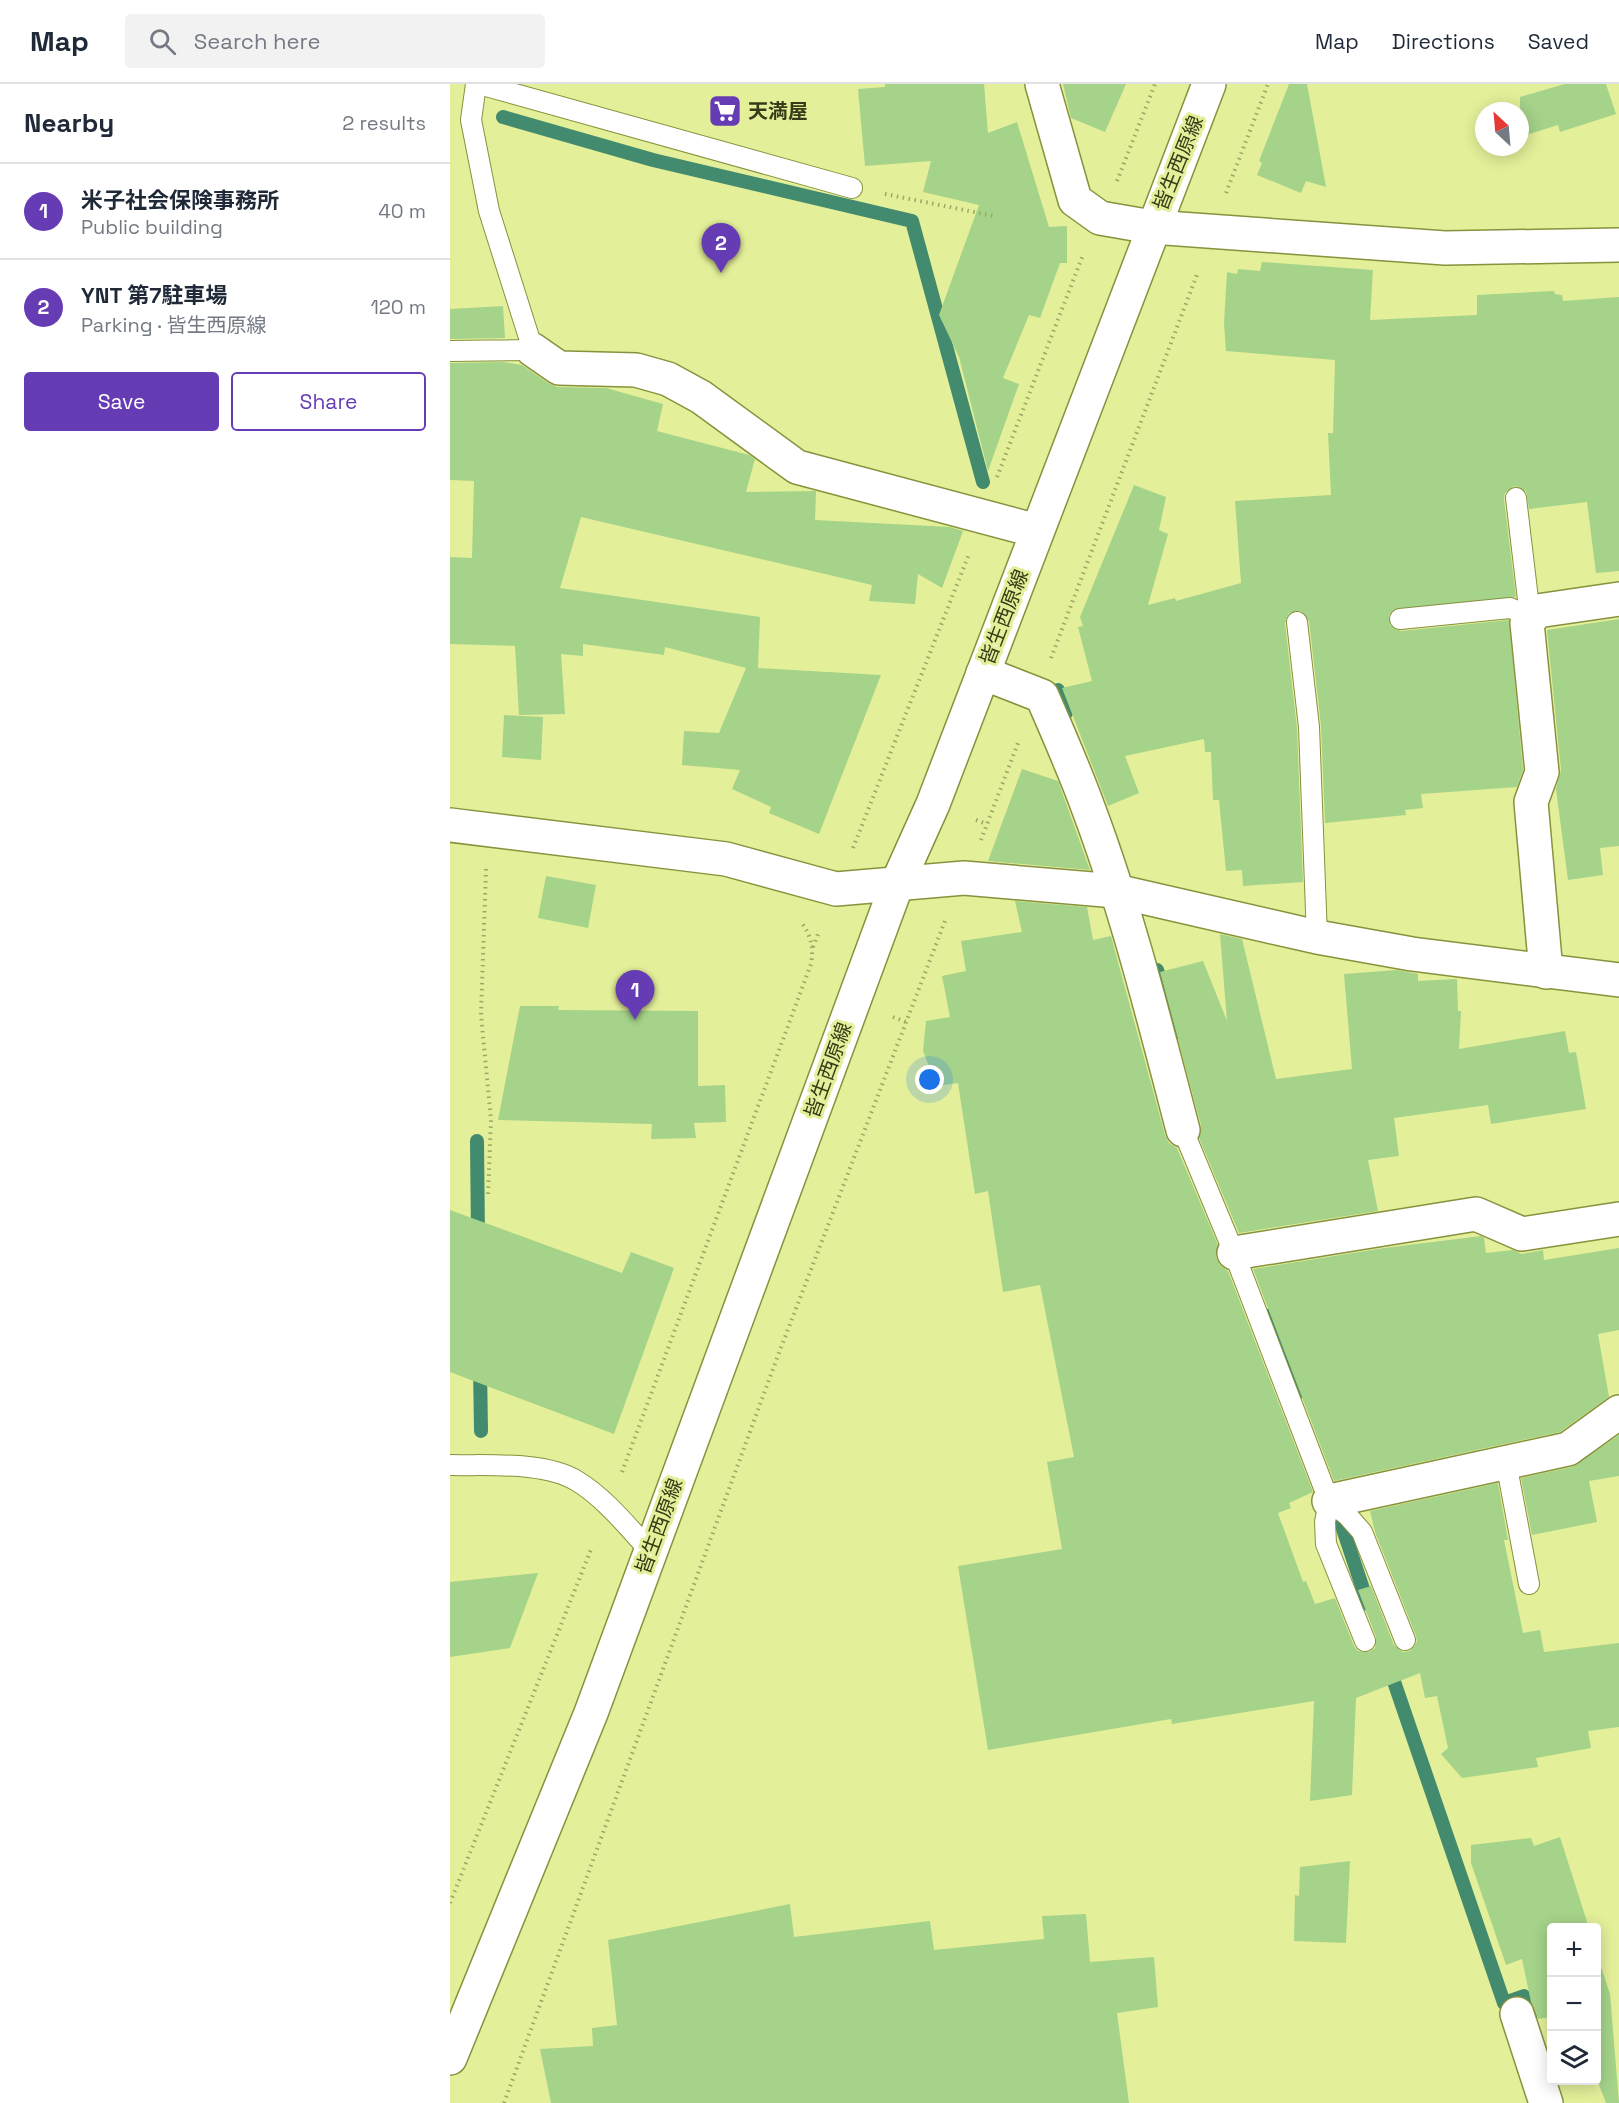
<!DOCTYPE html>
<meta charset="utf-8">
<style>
body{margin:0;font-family:"Space Grotesk","Noto Sans JP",sans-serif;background:#f2f2f3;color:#1f2937}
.controls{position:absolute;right:18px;bottom:18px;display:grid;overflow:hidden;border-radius:6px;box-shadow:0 3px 15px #0003}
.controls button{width:54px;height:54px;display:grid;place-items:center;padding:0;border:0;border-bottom:2px solid #e0e1e3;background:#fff;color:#1f2937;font:30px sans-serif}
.compass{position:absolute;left:1025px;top:18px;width:54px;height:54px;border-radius:50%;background:#fff;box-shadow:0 3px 15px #0003;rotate:334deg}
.you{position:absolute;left:480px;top:996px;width:21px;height:21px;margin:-15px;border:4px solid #fff;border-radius:50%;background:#1a73e8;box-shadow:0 0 0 9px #1a73e833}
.badge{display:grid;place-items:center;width:39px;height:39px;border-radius:50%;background:#663cb4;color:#fff;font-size:20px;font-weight:700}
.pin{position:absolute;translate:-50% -50px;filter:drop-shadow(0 2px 3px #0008)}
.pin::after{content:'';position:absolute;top:32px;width:21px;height:18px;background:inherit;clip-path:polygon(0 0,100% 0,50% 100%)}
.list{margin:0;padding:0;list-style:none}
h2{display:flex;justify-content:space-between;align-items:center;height:78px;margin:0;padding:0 24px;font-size:26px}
h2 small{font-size:20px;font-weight:400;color:#747a83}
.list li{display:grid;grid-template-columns:39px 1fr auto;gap:18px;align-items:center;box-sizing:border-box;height:96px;padding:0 24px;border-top:2px solid #e0e1e3}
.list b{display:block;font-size:22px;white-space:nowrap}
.list p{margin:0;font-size:20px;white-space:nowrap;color:#747a83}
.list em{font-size:20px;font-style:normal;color:#747a83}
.actions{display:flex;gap:12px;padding:18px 24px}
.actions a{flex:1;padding:14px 0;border:2px solid #663cb4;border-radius:6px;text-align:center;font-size:21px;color:#663cb4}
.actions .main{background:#663cb4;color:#fff}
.icon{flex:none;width:33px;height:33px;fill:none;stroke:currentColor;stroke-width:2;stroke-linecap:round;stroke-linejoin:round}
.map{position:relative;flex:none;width:1169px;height:2019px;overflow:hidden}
header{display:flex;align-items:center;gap:36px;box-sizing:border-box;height:84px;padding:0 30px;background:#fff;border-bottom:2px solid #e0e1e3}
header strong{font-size:28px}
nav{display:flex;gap:33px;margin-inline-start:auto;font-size:21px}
.search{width:420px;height:54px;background:#f2f2f3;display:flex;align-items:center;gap:15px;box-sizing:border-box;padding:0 21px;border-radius:6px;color:#747a83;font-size:22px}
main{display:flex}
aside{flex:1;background:#fff}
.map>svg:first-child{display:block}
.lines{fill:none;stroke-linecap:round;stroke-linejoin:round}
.stream{stroke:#428b6f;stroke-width:14}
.building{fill:#a5d38a}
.lane-casing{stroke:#88913c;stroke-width:22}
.street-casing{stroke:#88913c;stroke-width:36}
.secondary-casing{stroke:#88913c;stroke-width:36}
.path{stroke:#9ea665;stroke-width:4;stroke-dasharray:1.5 4.5;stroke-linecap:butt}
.lane{stroke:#fff;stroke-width:20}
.street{stroke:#fff;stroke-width:33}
.secondary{stroke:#fff;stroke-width:33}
.labels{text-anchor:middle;stroke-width:6;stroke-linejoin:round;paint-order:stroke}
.poi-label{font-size:20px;font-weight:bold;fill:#373b18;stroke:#e4ef99;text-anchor:start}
.street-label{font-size:20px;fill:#373b18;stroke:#e4ef99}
</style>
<header>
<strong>Map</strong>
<div class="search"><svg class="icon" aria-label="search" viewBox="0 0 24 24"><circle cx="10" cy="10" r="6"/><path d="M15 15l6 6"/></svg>Search here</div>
<nav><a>Map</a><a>Directions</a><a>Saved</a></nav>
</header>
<main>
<aside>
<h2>Nearby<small>2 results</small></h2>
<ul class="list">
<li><span class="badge">1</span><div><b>米子社会保険事務所</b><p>Public building</p></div><em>40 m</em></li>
<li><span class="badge">2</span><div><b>YNT 第7駐車場</b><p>Parking · 皆生西原線</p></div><em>120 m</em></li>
</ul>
<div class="actions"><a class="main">Save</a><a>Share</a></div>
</aside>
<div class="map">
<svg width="1169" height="2019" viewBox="0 0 1169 2019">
<rect width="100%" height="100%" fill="#e4ef99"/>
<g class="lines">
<g class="stream">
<polyline points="53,33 203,76 462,137 533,398"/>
<polyline points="608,606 616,629"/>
<polyline points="707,886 727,948"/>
<polyline points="27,1057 28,1153"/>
<polyline points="821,1231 847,1309"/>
<polyline points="30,1283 31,1347"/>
<polyline points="885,1421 918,1520"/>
<polyline points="939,1583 1054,1919 1074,1912 1080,1933"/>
</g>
</g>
<g class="building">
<polygon points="435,0 534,0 538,49 567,38 599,143 617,142 617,179 610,179 590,234 579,231 553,294 569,300 538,387 509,273 489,231 529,121 473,108 481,77 415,82 408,5 435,3"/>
<polygon points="613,0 676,0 655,48 621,34"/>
<polygon points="839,0 857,0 876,103 856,97 851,109 807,91 812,79 809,77"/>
<polygon points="1115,0 1156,0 1166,30 1110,48 1108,41 1070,53 1070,13"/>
<polygon points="812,178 923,186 920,236 1027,231 1027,211 1104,207 1105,210 1112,211 1113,217 1169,213 1169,487 1146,489 1137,418 1079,425 1076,407 1064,402 1055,409 1054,415 1066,513 943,526 939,531 940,541 951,547 1059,536 1073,686 1067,703 971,710 973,724 955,726 956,731 875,739 871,642 859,537 851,527 839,529 835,539 847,644 853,798 793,802 792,786 776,787 769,716 763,716 761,668 755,668 754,655 675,672 689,709 658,722 612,604 642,597 628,543 633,542 630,533 684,401 716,413 709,446 718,450 698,521 725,514 726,517 791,499 785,417 881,411 878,349 883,349 885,276 776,267 774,239 777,188 787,190 788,185 810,187"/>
<polygon points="53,222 55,254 0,255 0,225"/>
<polygon points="53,278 72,281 98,299 108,303 156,304 213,320 207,347 299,371 305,375 296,408 366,407 365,436 500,443 513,447 492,504 468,490 465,520 419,517 422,501 131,433 110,504 310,533 308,584 431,591 369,750 319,729 321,723 282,705 290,686 232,681 234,647 269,649 296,584 215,563 214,571 133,560 133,572 111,570 115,630 69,631 65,562 0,560 0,473 22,474 24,397 0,396 0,279"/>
<polygon points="1169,535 1169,762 1150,764 1153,791 1118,796 1106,705 1111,686 1097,546"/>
<polygon points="54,631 93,633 91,676 52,673"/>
<polygon points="572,685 608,697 640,786 538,777"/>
<polygon points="96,792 146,801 138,844 88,834"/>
<polygon points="565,817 637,823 643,856 661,852 715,1051 719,1059 727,1064 768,1161 766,1173 770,1181 778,1187 863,1408 839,1419 841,1424 828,1429 853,1498 856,1497 865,1520 885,1514 904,1562 908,1567 919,1568 925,1564 926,1553 908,1506 921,1502 944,1561 953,1568 960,1567 967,1558 966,1552 925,1448 920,1427 1048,1399 1058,1456 1054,1456 1073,1549 1090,1546 1094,1568 1169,1559 1169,1643 1138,1647 1141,1664 1086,1674 1088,1683 1012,1694 991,1670 998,1664 987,1612 975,1614 970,1589 906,1614 902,1711 860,1717 864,1617 722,1640 721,1635 538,1666 508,1482 612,1465 597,1378 624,1373 590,1201 553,1208 538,1107 525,1110 508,999 487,1002 473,967 476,937 500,933 492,892 516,887 511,857 572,848"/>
<polygon points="770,850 792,855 826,995 902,985 894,890 947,886 968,890 968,897 1007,895 1008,927 1011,927 1009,965 1115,947 1119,969 1126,968 1136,1025 1041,1040 1038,1021 944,1034 949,1072 918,1076 928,1127 789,1149 749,1054 751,1041 710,888 753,877 777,937"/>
<polygon points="70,922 109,922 108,926 248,927 248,1002 275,1001 276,1038 244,1039 246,1054 201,1055 202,1040 48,1036"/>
<polygon points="0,1126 172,1189 181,1168 224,1184 164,1350 0,1288"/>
<polygon points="1031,1152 1034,1154 1036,1169 1063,1166 1072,1170 1093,1166 1094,1176 1169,1164 1169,1246 1148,1250 1159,1313 1110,1348 884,1397 803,1185 934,1164"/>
<polygon points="1169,1351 1169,1392 1139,1397 1147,1438 1082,1451 1071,1394 1122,1383"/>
<polygon points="88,1489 60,1564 0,1573 0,1498"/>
<polygon points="1110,1753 1139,1844 1101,1844 1101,1933 1088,1935 1081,1918 1072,1875 1056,1881 1021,1779 1021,1761 1081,1754 1084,1762"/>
<polygon points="900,1777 896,1859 844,1857 845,1811 849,1812 850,1783"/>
<polygon points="340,1820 344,1853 480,1837 484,1866 594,1855 592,1832 636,1830 640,1878 704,1873 708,1923 667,1929 679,2019 101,2019 90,1965 143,1962 142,1944 167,1941 158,1856"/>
<polygon points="1146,1867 1160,1910 1169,2019 1156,2019 1146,1993"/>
</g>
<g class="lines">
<g class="lane-casing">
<g id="lane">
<polyline points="29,0 402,104"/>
<polyline points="0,267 83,266 39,127 21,36 26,0"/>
<polyline points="950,535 1060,524 1080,532 1066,414"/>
<polyline points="847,538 859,643 867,853"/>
<polyline points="733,1046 784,1169 879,1417 875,1438 876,1460 915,1557"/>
<polyline points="1056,1378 1079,1500"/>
<path d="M0 1381C37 1382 95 1377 127 1397 155 1414 178 1443 200 1467"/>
<polyline points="879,1417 897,1431 912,1448 955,1556"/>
</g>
</g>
<g class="street-casing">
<g id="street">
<polyline points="592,0 625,116 650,134 702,143 995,164 1169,161"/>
<polyline points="83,266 109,284 186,286 218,295 251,313 347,383 587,447"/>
<path d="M533 589 592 612C608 649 625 687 639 726 678 830 705 939 733 1046"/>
<polyline points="0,741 276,775 386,805 514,794 666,807 867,853 962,870 1169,896"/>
<polyline points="1096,888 1081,718 1092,688 1077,539 1087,527 1169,515"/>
<polyline points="784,1169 1026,1130 1072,1150 1169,1135"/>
<polyline points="879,1417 1118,1365 1169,1328"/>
<polyline points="1067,1930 1096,2019"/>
</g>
</g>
<g class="secondary-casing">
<polyline id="secondary" points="0,1974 141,1629 447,800 483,720 759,0"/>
</g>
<g class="path">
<polyline points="667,97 705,0"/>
<polyline points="776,109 818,0"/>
<polyline points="435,110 544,132"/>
<polyline points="547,393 633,171"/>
<polyline points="601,574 748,188"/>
<polyline points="526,736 537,740"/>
<polyline points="531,756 568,659"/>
<polyline points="403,764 519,470"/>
<polyline points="36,785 31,931 41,1036 38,1111"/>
<polyline points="363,863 368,850"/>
<polyline points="443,933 456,938"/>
<path d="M172 1388 361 880C364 864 361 851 351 838"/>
<polyline points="0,1819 142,1463"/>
<polyline points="54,2019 327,1274 495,837"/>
</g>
<use href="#lane" class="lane"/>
<use href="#street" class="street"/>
<use href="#secondary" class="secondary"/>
</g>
<defs>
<g id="supermarket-square" transform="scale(1.725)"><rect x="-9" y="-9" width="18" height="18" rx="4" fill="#663cb4" stroke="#e4ef99"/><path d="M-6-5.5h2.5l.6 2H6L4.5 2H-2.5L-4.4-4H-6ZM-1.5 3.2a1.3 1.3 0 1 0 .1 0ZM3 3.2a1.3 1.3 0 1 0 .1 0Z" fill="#fff"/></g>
</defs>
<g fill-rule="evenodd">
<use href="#supermarket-square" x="275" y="27"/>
</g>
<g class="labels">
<g class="poi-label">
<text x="298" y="34">天満屋</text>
</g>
<g class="street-label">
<text transform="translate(728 79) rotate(-68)" y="7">皆生西原線</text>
<text transform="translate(554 533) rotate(-69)" y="7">皆生西原線</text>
<text transform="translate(378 986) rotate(-70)" y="7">皆生西原線</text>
<text transform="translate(209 1442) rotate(-70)" y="7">皆生西原線</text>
</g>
</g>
</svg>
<div class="controls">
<button>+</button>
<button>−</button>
<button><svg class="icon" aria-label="layers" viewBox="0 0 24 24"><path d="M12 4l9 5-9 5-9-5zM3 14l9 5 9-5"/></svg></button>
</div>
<svg class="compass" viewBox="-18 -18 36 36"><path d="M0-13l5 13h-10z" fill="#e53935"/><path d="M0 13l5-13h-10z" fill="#747a83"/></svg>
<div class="you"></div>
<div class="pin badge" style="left:185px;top:936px">1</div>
<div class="pin badge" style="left:271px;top:189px">2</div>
</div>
</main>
